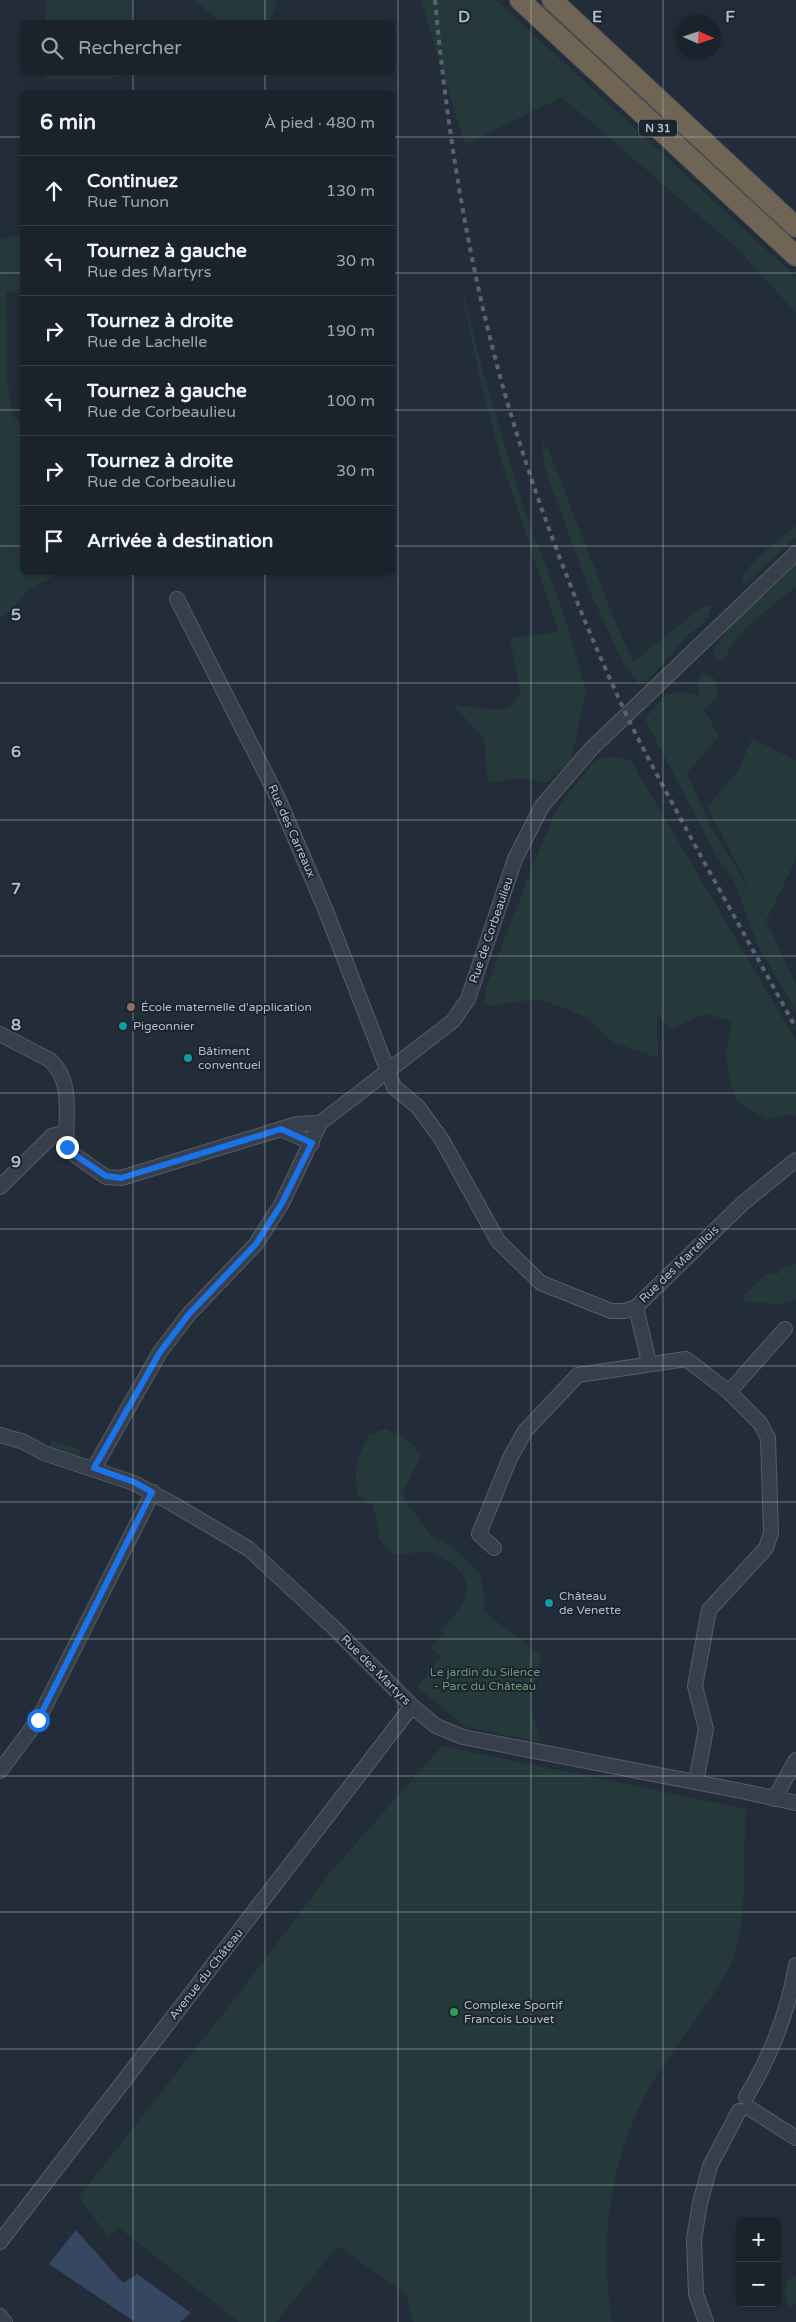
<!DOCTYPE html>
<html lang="fr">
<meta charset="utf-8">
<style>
body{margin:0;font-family:"Varela Round",sans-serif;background:#272f38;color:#f1f3f6}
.controls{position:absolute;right:15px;bottom:15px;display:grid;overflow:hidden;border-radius:8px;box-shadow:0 2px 8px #0003}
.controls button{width:45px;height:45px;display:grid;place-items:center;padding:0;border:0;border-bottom:1px solid #383f48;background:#1a222c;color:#f1f3f6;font:25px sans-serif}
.compass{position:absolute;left:676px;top:15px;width:45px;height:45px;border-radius:50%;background:#1a222c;box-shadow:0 2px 8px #0003;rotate:93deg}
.stop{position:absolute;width:15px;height:15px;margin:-11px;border:4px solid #1a73e8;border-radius:50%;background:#fff}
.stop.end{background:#1a73e8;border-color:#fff;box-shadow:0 1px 5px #0008}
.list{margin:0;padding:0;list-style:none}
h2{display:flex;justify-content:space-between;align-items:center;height:65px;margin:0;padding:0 20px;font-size:21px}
h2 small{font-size:16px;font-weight:400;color:#9fa4a9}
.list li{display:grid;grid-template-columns:32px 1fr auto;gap:15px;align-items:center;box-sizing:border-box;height:70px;padding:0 20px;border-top:1px solid #383f48}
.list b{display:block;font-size:19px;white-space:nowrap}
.list p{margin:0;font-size:16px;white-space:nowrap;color:#9fa4a9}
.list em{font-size:16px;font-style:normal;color:#9fa4a9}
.icon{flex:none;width:28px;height:28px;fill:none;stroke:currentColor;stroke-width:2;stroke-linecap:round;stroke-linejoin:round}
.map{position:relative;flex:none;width:796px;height:2322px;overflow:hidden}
.search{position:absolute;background:#1a222c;box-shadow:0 2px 8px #0003;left:20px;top:20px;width:375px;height:55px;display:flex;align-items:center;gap:12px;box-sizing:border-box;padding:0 18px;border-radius:8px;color:#9fa4a9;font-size:19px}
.panel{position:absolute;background:#1a222c;box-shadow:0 2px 8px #0003;left:20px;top:90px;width:375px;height:485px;border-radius:8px}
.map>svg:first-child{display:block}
.green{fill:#25393b}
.water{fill:#364861}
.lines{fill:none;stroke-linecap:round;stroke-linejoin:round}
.minor-casing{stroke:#555d68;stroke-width:16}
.highway-casing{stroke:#424a55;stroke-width:22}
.minor{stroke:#363f4b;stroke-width:14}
.highway{stroke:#706554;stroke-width:20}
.rail{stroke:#586372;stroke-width:4;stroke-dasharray:5 5;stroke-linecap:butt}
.route{stroke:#1a73e8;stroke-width:6}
.grid{fill:none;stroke:#b2bac6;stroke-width:1;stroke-opacity:0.55}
.education-dot{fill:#8d6e63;stroke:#1c242f;stroke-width:2}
.culture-dot{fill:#0f9aa8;stroke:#1c242f;stroke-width:2}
.leisure-dot{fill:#2e9e5b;stroke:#1c242f;stroke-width:2}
.labels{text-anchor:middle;stroke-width:4;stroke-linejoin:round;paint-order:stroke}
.shield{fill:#1c242f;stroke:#858d99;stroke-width:1}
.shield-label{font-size:11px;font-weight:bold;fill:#b2bac6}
.street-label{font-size:12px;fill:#b2bac6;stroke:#1c242f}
.poi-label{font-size:12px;fill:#b2bac6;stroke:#1c242f;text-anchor:start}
.park-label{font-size:12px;fill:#699773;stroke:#1c242f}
.grid-label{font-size:16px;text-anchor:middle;font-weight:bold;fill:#b2bac6;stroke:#1c242f;stroke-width:4;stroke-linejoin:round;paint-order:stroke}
</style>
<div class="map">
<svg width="796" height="2322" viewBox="0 0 796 2322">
<rect width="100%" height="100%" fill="#232d3a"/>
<g class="green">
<rect x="46" y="0" width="86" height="22"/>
<polygon points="194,0 277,0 270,22 221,22"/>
<polygon points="421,0 496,0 796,277 796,313 736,247 562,97 465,144"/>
<polygon points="46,73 46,72 127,73 113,79 46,79"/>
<polygon points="22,233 22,293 6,292 7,380 13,416 22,422 22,572 60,573 26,591 22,598 10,611 0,617 0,240"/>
<polygon points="458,273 487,387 524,509 563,611 586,691 571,761 546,783 519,778 488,783 484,738 453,705 498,710 510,707 520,693 510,638 559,632 503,467 479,375"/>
<polygon points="542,442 549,451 615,621 633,662 698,610 713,604 706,621 684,639 653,675 639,684 623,663 589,589 544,466"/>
<path d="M796 526V537L745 584 742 580C747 562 781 539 796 526Z"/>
<path d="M796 562V586C771 608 734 631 723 663L712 654 728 629Z"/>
<path d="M703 672 715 679C721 699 718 697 704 710L719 736 687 773 710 826 753 895 707 806 737 773 752 739 796 760V859L767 919 764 916 796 985V1010L758 946 733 879 717 857 645 719 665 695 678 692 700 695 697 684Z"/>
<polygon points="615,757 631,761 796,1041 796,1116 790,1114 766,1119 737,1102 729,1078 726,1055 732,1021 704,1014 671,1029 657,1013 658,1058 613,1042 586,1017 539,999 484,1006 486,988 532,867 558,807 596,759"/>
<path d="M796 1264V1299L781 1304 745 1302 742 1297C752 1289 758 1281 768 1273L778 1274 781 1268Z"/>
<path d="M385 1429C399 1436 415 1442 421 1456L403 1491 404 1499 431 1536 453 1547 480 1573 485 1601 483 1611 541 1655 530 1706 541 1742 466 1727 417 1687 441 1657 431 1648 442 1634 440 1628C458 1616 479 1589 458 1569 451 1561 440 1557 431 1552L426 1551 394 1555 379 1539V1532L373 1505 358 1495C353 1466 357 1461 368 1435Z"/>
<polygon points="52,1441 80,1450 81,1452 77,1456 51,1446 50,1442"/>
<path d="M442 1746 746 1809C742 1858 749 1909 734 1956 727 1980 692 2023 677 2046 666 2062 653 2079 644 2097 609 2168 599 2244 612 2322H413L406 2294 338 2246 276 2322H239L119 2228 108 2237 79 2197 247 1983 329 1874Z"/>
<path d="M796 2276V2303L791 2308C784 2298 783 2293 786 2281Z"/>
</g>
<polygon class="water" points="76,2230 123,2283 137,2274 191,2313 180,2322 135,2322 49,2264"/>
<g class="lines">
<g class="minor-casing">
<g id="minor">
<polyline points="177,599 278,798 326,911 394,1087 418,1107 442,1140 498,1241 541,1283 611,1311 625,1311 636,1307 743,1203 796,1160"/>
<path d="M0 1034 50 1060C75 1083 64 1117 67 1147L72 1153 106 1177 121 1178 281 1129"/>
<polyline points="312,1143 281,1129 297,1124 320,1123"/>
<polyline points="0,1187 52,1136 66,1132"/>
<polyline points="636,1307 649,1363"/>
<polyline points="729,1392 785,1329"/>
<polyline points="0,1435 24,1442 44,1453 134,1483 173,1504 249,1549 333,1627 412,1706 436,1726 463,1737 746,1792 796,1803"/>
<polyline points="94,1468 160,1352 189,1314 256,1244 282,1203 320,1123 453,1021 468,999 515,859 542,806 591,749 796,553"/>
<polyline points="494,1548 479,1534 510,1458 525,1431 578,1375 686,1359 729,1392 760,1423 768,1438 771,1533 766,1548 709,1610 695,1686 706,1729 696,1782"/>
<polyline points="0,1771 38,1720 153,1492"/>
<polyline points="774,1799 796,1760"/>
<path d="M746 2097C771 2056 788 2012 796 1965"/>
<polyline points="749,2108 796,2138"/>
<polyline points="0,2242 412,1706"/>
<polyline points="0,2316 5,2322"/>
<polyline points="706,2322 696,2294 694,2239 700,2203 710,2166 739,2111"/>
</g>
</g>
<g class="highway-casing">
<g id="highway">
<polyline points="520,0 796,256"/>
<polyline points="552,0 796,227"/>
</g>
</g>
<use href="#minor" class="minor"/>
<use href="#highway" class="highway"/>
<path class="rail" d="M435 0C448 141 471 282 512 418 542 518 581 617 625 712 647 758 673 804 697 849 730 909 763 968 796 1028"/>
</g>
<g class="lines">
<polyline class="route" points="38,1720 152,1492 134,1482 94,1468 160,1352 189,1314 256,1244 282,1203 312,1143 281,1129 121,1178 106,1176 72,1153 67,1147"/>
</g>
<path class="grid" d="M133 0V22M265 0V22M398 0V2322M531 0V2322M663 0V2322M133 72V92M265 72V92M0 137H22M392 137H796M0 273H22M392 273H796M0 410H22M392 410H796M0 546H22M392 546H796M133 572V2322M265 572V2322M0 683H796M0 820H796M0 956H796M0 1093H796M0 1229H796M0 1366H796M0 1502H796M0 1639H796M0 1776H796M0 1912H796M0 2049H796M0 2185H796"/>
<circle class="education-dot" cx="131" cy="1007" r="5"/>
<g class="culture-dot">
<circle cx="123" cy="1026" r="5"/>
<circle cx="188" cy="1058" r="5"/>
<circle cx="549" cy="1603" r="5"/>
</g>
<circle class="leisure-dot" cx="454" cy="2012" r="5"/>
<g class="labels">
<rect class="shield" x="639" y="119.5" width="38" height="17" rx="4"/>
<g class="shield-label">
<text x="658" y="132">N 31</text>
</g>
<g class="street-label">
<text transform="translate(292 831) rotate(66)" y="4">Rue des Carreaux</text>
<text transform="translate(491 930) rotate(-71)" y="4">Rue de Corbeaulieu</text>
<text transform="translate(679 1264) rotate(-44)" y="4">Rue des Martellois</text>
<text transform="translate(376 1670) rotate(45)" y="4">Rue des Martyrs</text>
<text transform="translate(206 1974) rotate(-52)" y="4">Avenue du Château</text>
</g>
<g class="poi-label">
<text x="141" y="1011">École maternelle d'application</text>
<text x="133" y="1030">Pigeonnier</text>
<text x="198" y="1055">Bâtiment<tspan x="198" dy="14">conventuel</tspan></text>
<text x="559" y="1600">Château<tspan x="559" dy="14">de Venette</tspan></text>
<text x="464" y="2009">Complexe Sportif<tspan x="464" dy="14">Francois Louvet</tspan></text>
</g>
<g class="park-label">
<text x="485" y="1676">Le jardin du Silence<tspan x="485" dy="14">- Parc du Château</tspan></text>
</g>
</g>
<g class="grid-label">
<text x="464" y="22">D</text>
<text x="597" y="22">E</text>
<text x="730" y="22">F</text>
<text x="16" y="620">5</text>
<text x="16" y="757">6</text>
<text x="16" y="894">7</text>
<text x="16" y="1030">8</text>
<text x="16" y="1167">9</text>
</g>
</svg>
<div class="controls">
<button>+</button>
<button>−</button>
</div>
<svg class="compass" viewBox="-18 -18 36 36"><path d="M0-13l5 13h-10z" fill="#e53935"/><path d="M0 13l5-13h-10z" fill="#9fa4a9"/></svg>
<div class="stop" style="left:38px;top:1720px"></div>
<div class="stop end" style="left:67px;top:1147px"></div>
<div class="search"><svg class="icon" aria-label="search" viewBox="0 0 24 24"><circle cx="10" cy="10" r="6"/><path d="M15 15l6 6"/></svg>Rechercher</div>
<section class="panel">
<h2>6 min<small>À pied · 480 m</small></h2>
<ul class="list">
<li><svg class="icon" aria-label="ahead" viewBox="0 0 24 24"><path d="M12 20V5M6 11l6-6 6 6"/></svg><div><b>Continuez</b><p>Rue Tunon</p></div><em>130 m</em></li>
<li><svg class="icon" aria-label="left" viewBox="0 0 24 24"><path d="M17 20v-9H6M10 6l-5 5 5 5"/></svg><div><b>Tournez à gauche</b><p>Rue des Martyrs</p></div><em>30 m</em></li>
<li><svg class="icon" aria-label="right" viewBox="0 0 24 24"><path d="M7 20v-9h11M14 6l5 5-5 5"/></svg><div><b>Tournez à droite</b><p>Rue de Lachelle</p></div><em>190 m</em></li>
<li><svg class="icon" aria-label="left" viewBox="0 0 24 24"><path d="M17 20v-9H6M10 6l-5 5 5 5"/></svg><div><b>Tournez à gauche</b><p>Rue de Corbeaulieu</p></div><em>100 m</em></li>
<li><svg class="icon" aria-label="right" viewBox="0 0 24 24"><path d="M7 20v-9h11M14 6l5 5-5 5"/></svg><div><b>Tournez à droite</b><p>Rue de Corbeaulieu</p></div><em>30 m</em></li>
<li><svg class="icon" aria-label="arrive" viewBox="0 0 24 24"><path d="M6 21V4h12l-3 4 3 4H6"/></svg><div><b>Arrivée à destination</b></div></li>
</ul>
</section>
</div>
